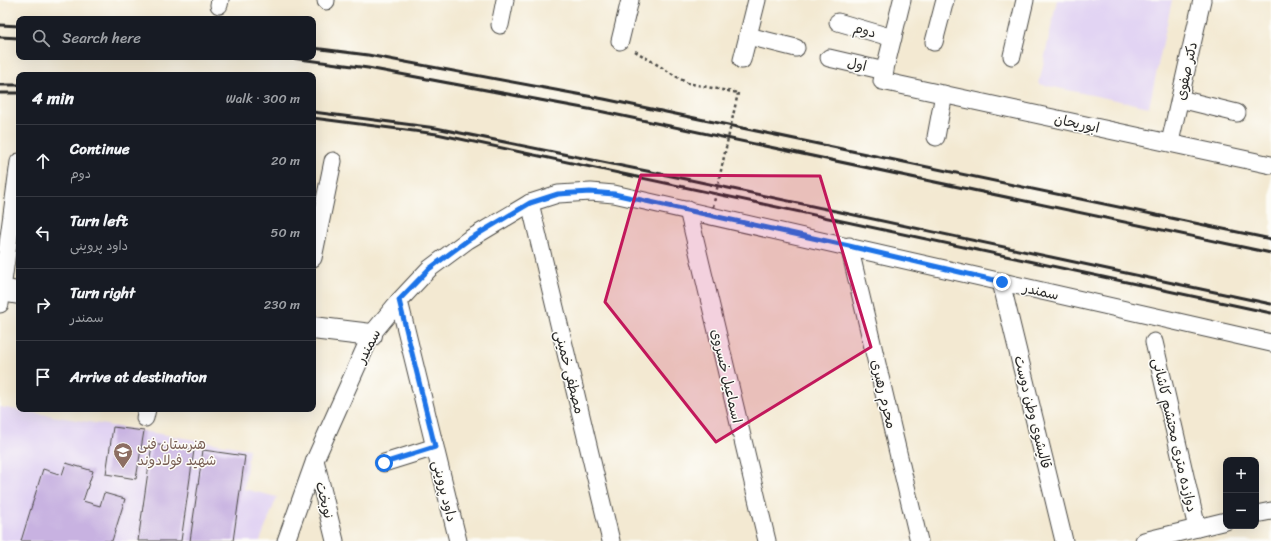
<!DOCTYPE html>
<meta charset="utf-8">
<style>
body{margin:0;font-family:Sriracha,"Playpen Sans Arabic",sans-serif;background:#242831;color:#f1f3f6}
.controls{position:absolute;right:12px;bottom:12px;display:grid;overflow:hidden;border-radius:8px;box-shadow:0 4px 16px #0002}
.controls button{width:36px;height:36px;display:grid;place-items:center;padding:0;border:0;border-bottom:1px solid #363941;background:#171b24;color:#f1f3f6;font:20px sans-serif}
.stop{position:absolute;width:12px;height:12px;margin:-9px;border:3px solid #1a73e8;border-radius:50%;background:#fff}
.stop.end{background:#1a73e8;border-color:#fff;box-shadow:0 1px 4px #0008}
.list{margin:0;padding:0;list-style:none}
h2{display:flex;justify-content:space-between;align-items:center;height:52px;margin:0;padding:0 16px;font-size:17px}
h2 small{font-size:13px;font-weight:400;color:#9ea1a6}
.list li{display:grid;grid-template-columns:26px 1fr auto;gap:12px;align-items:center;box-sizing:border-box;height:72px;padding:0 16px;border-top:1px solid #363941}
.list b{display:block;font-size:15px;white-space:nowrap}
.list p{margin:0;font-size:13px;white-space:nowrap;color:#9ea1a6}
.list em{font-size:13px;font-style:normal;color:#9ea1a6}
.icon{flex:none;width:22px;height:22px;fill:none;stroke:currentColor;stroke-width:2;stroke-linecap:round;stroke-linejoin:round}
.map{position:relative;flex:none;width:1271px;height:541px;overflow:hidden}
.search{position:absolute;background:#171b24;box-shadow:0 4px 16px #0002;left:16px;top:16px;width:300px;height:44px;display:flex;align-items:center;gap:10px;box-sizing:border-box;padding:0 14px;border-radius:8px;color:#9ea1a6;font-size:15px}
.panel{position:absolute;background:#171b24;box-shadow:0 4px 16px #0002;left:16px;top:72px;width:300px;height:340px;border-radius:8px}
.map>svg:first-child{display:block}
.built{fill:#e2d4f3}
.building{fill:#c8b2e1}
.lines{fill:none;stroke-linecap:round;stroke-linejoin:round}
.minor-casing{stroke:#494844;stroke-width:19}
.tertiary-casing{stroke:#494844;stroke-width:24}
.path{stroke:#494844;stroke-width:2.5;stroke-dasharray:3 3;stroke-linecap:butt}
.minor{stroke:#fff;stroke-width:17}
.tertiary{stroke:#fff;stroke-width:22}
.rail{stroke:#2b2b2b;stroke-width:3}
.path-bridge{stroke:#494844;stroke-width:2.5;stroke-dasharray:3 3;stroke-linecap:butt}
.route{stroke:#1a73e8;stroke-width:5}
.marked{fill:#c2185b;fill-opacity:0.2;stroke:#c2185b;stroke-width:3;stroke-linejoin:round}
.labels{text-anchor:middle;stroke-width:3;stroke-linejoin:round;paint-order:stroke}
.street-label{font-size:14px;fill:#2b2b2b;stroke:#fdfcf7}
.education-label{font-size:14px;fill:#785e54;stroke:#fdfcf7;text-anchor:start}
</style>
<div class="map">
<svg width="1271" height="541" viewBox="0 0 1271 541">
<rect width="100%" height="100%" fill="#fdfcf7"/>
<filter id="ink" filterUnits="userSpaceOnUse"><feTurbulence type="fractalNoise" baseFrequency=".025" numOctaves="2"/><feDisplacementMap in="SourceGraphic" scale="8" xChannelSelector="R" yChannelSelector="G"/><feConvolveMatrix kernelMatrix="1 2 1 2 8 2 1 2 1" color-interpolation-filters="sRGB"/></filter>
<filter id="wash" filterUnits="userSpaceOnUse"><feTurbulence type="fractalNoise" baseFrequency=".012" numOctaves="4" result="noise"/><feDisplacementMap in="SourceGraphic" scale="16" xChannelSelector="R" yChannelSelector="G"/><feGaussianBlur stdDeviation="0.9" result="paint"/><feColorMatrix in="noise" values="0 0 0 0 0 0 0 0 0 0 0 0 0 0 0 0 0 1.4 0 .05"/><feComposite in="paint" operator="in"/></filter>
<g filter="url(#wash)">
<rect width="100%" height="100%" fill="#f3e9d2"/>
<g class="built">
<polygon points="1057,0 1172,0 1149,107 1039,84"/>
<polygon points="0,407 249,449 244,489 277,497 260,541 0,541"/>
</g>
<g id="blocks">
<g class="building">
<polygon points="113,427 144,431 136,479 106,474"/>
<polygon points="152,444 194,450 181,541 138,541"/>
<polygon points="203,450 245,456 233,541 190,541"/>
<polygon points="66,463 93,471 83,501 100,506 104,493 125,499 112,541 21,541 43,469 62,475"/>
</g>
</g>
</g>
<g filter="url(#ink)">
<use href="#blocks" fill-opacity="0" stroke="#494844" stroke-width="1"/>
<g class="lines">
<g class="minor-casing">
<g id="minor">
<polyline points="902,0 882,81 1271,165"/>
<polyline points="326,1 326,0"/>
<polyline points="219,5 220,0"/>
<polyline points="838,22 893,38"/>
<polyline points="500,25 505,0"/>
<polyline points="748,36 796,48"/>
<polyline points="620,41 630,0"/>
<polyline points="934,42 945,0"/>
<polyline points="1012,56 1025,0"/>
<polyline points="829,58 885,71"/>
<polyline points="742,60 757,0"/>
<polyline points="1180,99 1237,113"/>
<polyline points="936,137 944,94"/>
<polyline points="1170,142 1202,0"/>
<polyline points="530,203 611,541"/>
<polyline points="688,210 767,541"/>
<polyline points="849,246 919,541"/>
<polyline points="313,258 333,161"/>
<polyline points="1001,282 1064,541"/>
<polyline points="399,301 458,541"/>
<polyline points="0,304 19,162"/>
<polyline points="1154,342 1197,528"/>
<polyline points="145,418 147,409"/>
<polyline points="315,460 335,541"/>
<polyline points="384,463 435,447"/>
<polyline points="1256,514 1271,511"/>
<polyline points="286,541 315,460 371,335 399,301 429,269 468,240 530,203 558,194 591,192 614,194 1271,343"/>
<polyline points="1144,541 1226,521"/>
</g>
</g>
<g class="tertiary-casing">
<g id="tertiary">
<polyline points="0,290 19,293"/>
<polyline points="313,328 371,335"/>
</g>
</g>
<polyline class="path" points="635,51 687,83 738,93"/>
<use href="#minor" class="minor"/>
<use href="#tertiary" class="tertiary"/>
<g class="rail">
<polyline points="0,25 19,26"/>
<polyline points="0,37 19,38"/>
<polyline points="313,48 368,55 604,99 1271,239"/>
<polyline points="284,57 368,68 599,111 1271,253"/>
<polyline points="0,85 19,85"/>
<polyline points="0,93 19,93"/>
<polyline points="313,112 436,128 686,179 1271,304"/>
<polyline points="313,118 437,134 1271,313"/>
</g>
<polyline class="path-bridge" points="713,207 738,93"/>
</g>
</g>
<g class="lines" filter="url(#ink)">
<polyline class="route" points="384,463 435,447 399,300 429,269 468,240 530,203 558,194 590,192 614,194 849,246 1002,282"/>
</g>
<path class="marked" d="M641 175 820 176 871 347 716 442 605 302Z"/>
<defs>
<g id="school-pin" transform="scale(1)"><path d="M0 17L-7.5 6A9.5 9.5 0 1 1 7.5 6Z" fill="#8d6e63" stroke="#fdfcf7"/><path d="M0-5L7-2L0 1L-7-2ZM-4 1L0 2.5L4 1V4Q0 6-4 4Z" fill="#fff"/></g>
</defs>
<g fill-rule="evenodd">
<use href="#school-pin" x="123" y="452"/>
</g>
<g class="labels">
<g class="street-label">
<text transform="translate(865 30) rotate(16)" y="5">دوم</text>
<text transform="translate(857 64) rotate(13)" y="5">اول</text>
<text transform="translate(1186 71) rotate(-78)" y="5">دکتر صفوی</text>
<text transform="translate(1077 123) rotate(12)" y="5">ابوریحان</text>
<text transform="translate(1041 291) rotate(13)" y="5">سمندر</text>
<text transform="translate(368 346) rotate(-62)" y="5">سمندر</text>
<text transform="translate(570 372) rotate(76)" y="5">مصطفی خمینی</text>
<text transform="translate(727 376) rotate(77)" y="5">اسماعیل خسروی</text>
<text transform="translate(884 394) rotate(77)" y="5">محرم رهبری</text>
<text transform="translate(1033 412) rotate(76)" y="5">قالیشوی وطن دوست</text>
<text transform="translate(1175 435) rotate(77)" y="5">دوازده متری محتشم کاشانی</text>
<text transform="translate(445 491) rotate(76)" y="5">داود پروینی</text>
<text transform="translate(325 500) rotate(76)" y="5">نوبخت</text>
</g>
<g class="education-label">
<text x="137" y="449">هنرستان فنی<tspan x="137" dy="16">شهید فولادوند</tspan></text>
</g>
</g>
</svg>
<div class="controls">
<button>+</button>
<button>−</button>
</div>
<div class="stop" style="left:384px;top:463px"></div>
<div class="stop end" style="left:1002px;top:282px"></div>
<div class="search"><svg class="icon" aria-label="search" viewBox="0 0 24 24"><circle cx="10" cy="10" r="6"/><path d="M15 15l6 6"/></svg>Search here</div>
<section class="panel">
<h2>4 min<small>Walk · 300 m</small></h2>
<ul class="list">
<li><svg class="icon" aria-label="ahead" viewBox="0 0 24 24"><path d="M12 20V5M6 11l6-6 6 6"/></svg><div><b>Continue</b><p>دوم</p></div><em>20 m</em></li>
<li><svg class="icon" aria-label="left" viewBox="0 0 24 24"><path d="M17 20v-9H6M10 6l-5 5 5 5"/></svg><div><b>Turn left</b><p>داود پروینی</p></div><em>50 m</em></li>
<li><svg class="icon" aria-label="right" viewBox="0 0 24 24"><path d="M7 20v-9h11M14 6l5 5-5 5"/></svg><div><b>Turn right</b><p>سمندر</p></div><em>230 m</em></li>
<li><svg class="icon" aria-label="arrive" viewBox="0 0 24 24"><path d="M6 21V4h12l-3 4 3 4H6"/></svg><div><b>Arrive at destination</b></div></li>
</ul>
</section>
</div>
